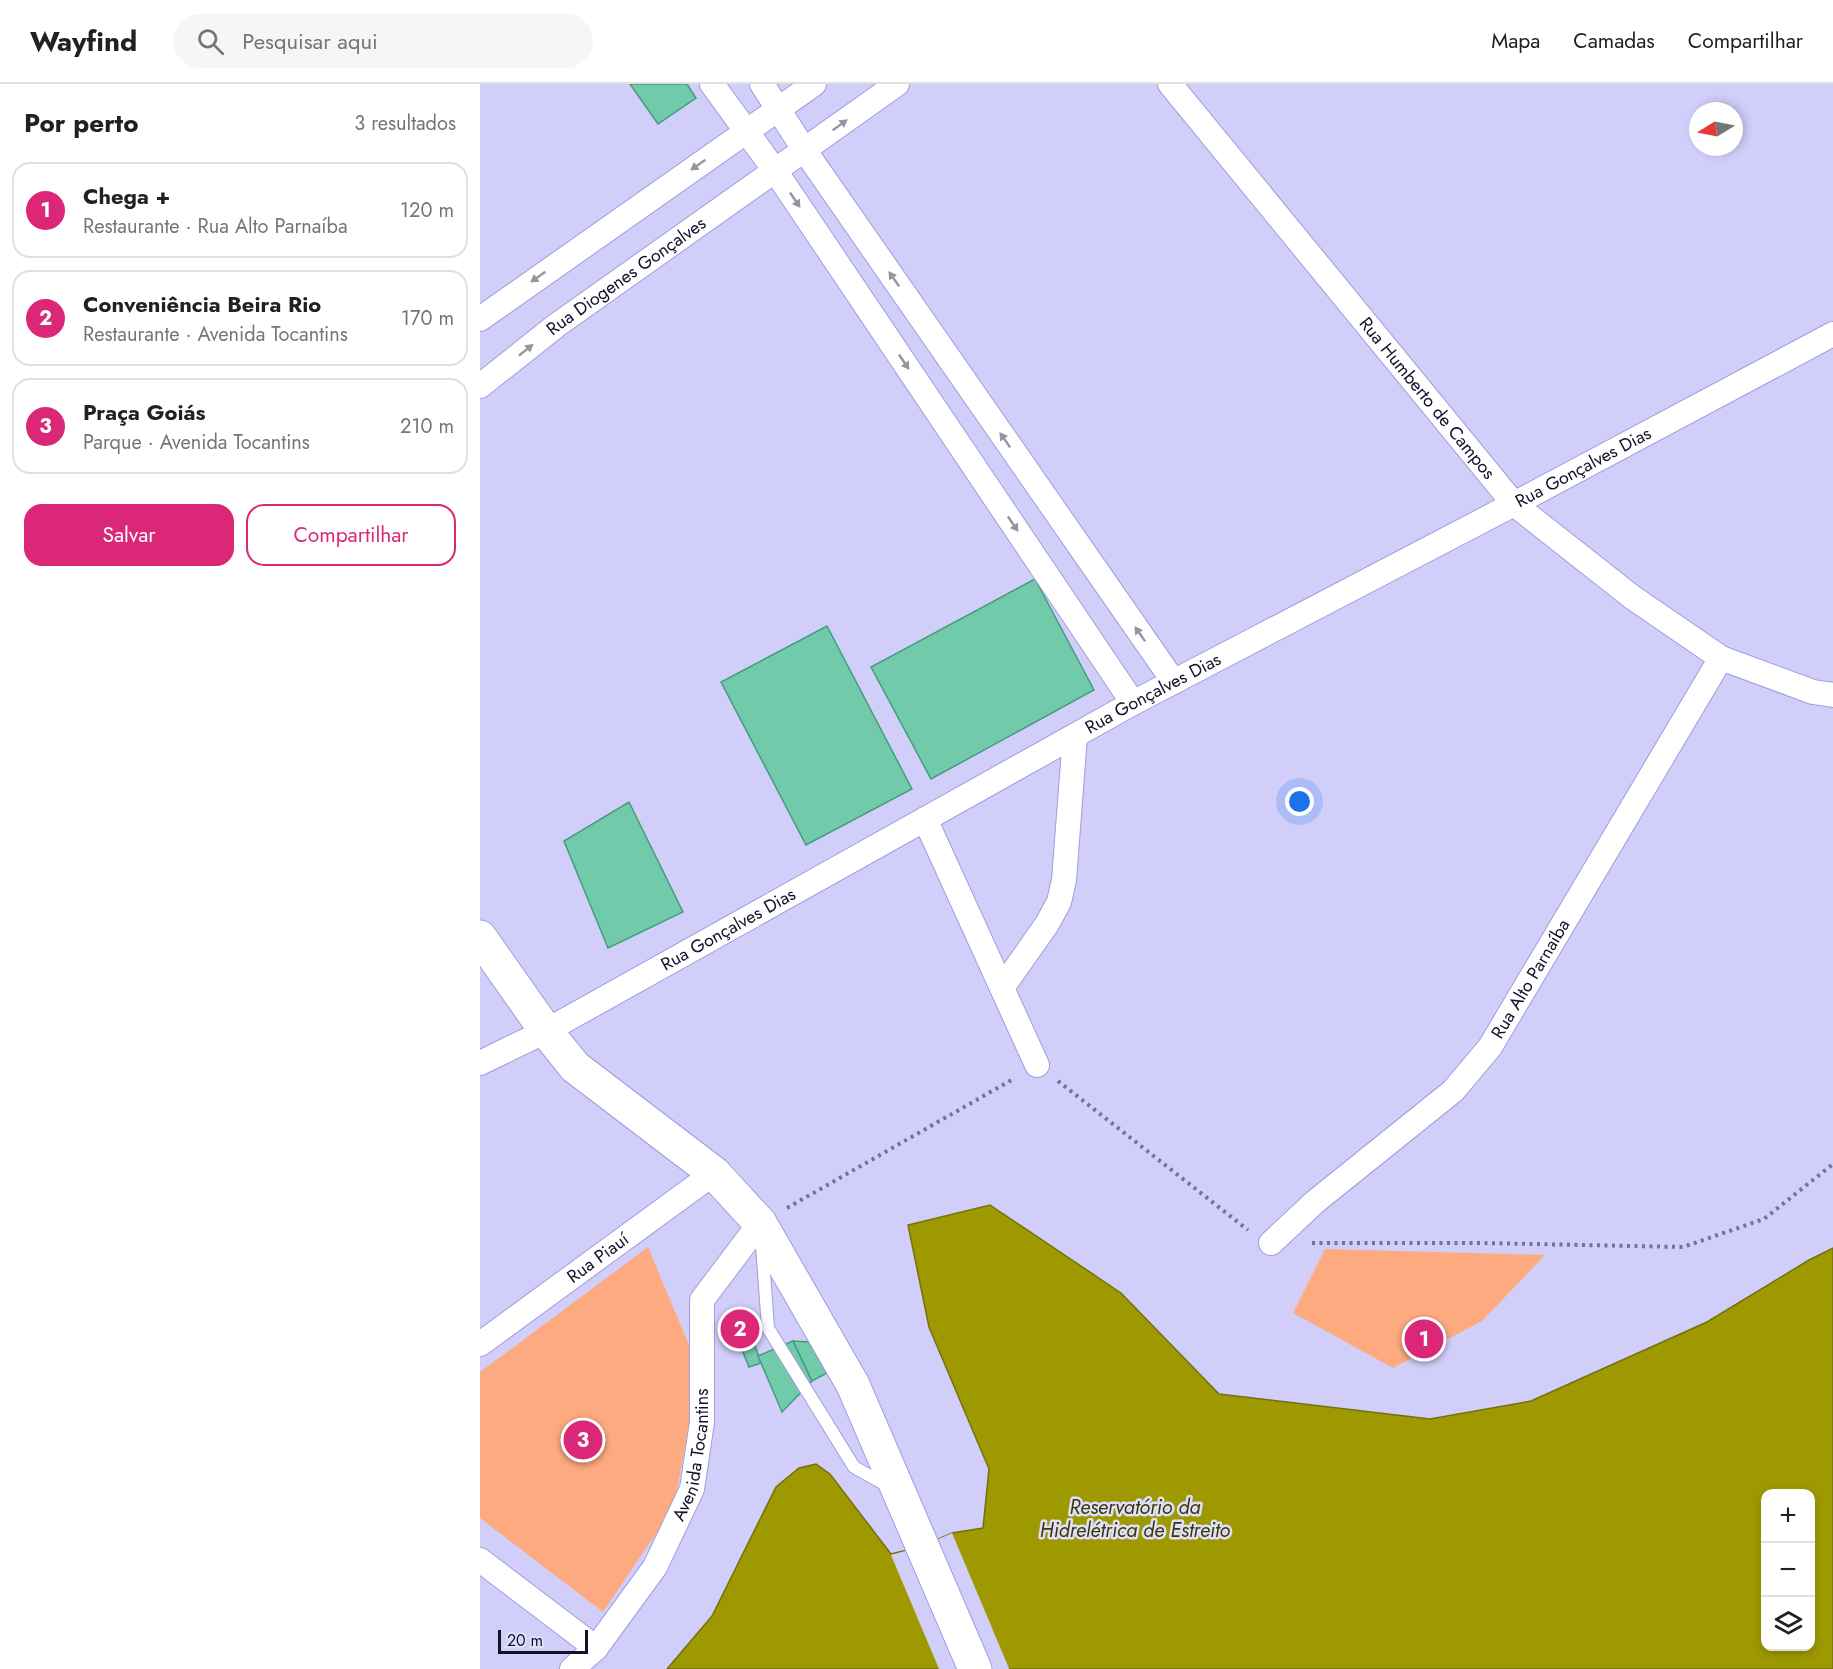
<!DOCTYPE html>
<html lang="pt">
<meta charset="utf-8">
<style>
body{margin:0;font-family:Jost,sans-serif;background:#f6f6f6;color:#202124}
.controls{position:absolute;right:18px;bottom:18px;display:grid;overflow:hidden;border-radius:12px;box-shadow:0 3px 9px #0003}
.controls button{width:54px;height:54px;display:grid;place-items:center;padding:0;border:0;border-bottom:2px solid #e0e0e0;background:#fff;color:#202124;font:30px sans-serif}
.compass{position:absolute;left:1209px;top:18px;width:54px;height:54px;border-radius:50%;background:#fff;box-shadow:0 3px 9px #0003;rotate:260deg}
.scale{position:absolute;left:18px;bottom:15px;width:90px;box-sizing:border-box;padding-left:6px;border:3px solid #14112a;border-top:0;font-size:16px;line-height:21px;white-space:nowrap;color:#14112a;-webkit-text-stroke:4px #dfdefb;paint-order:stroke}
.you{position:absolute;left:820px;top:718px;width:21px;height:21px;margin:-15px;border:4px solid #fff;border-radius:50%;background:#1a73e8;box-shadow:0 0 0 9px #1a73e833}
.badge{display:grid;place-items:center;width:39px;height:39px;border-radius:50%;background:#db2777;color:#fff;font-size:20px;font-weight:700}
.pin{position:absolute;translate:-50% -50%;border:3px solid #fff;box-shadow:0 2px 6px #0006}
.list{margin:0;padding:0;list-style:none}
h2{display:flex;justify-content:space-between;align-items:center;height:78px;margin:0;padding:0 24px;font-size:26px}
h2 small{font-size:20px;font-weight:400;color:#757577}
.list li{display:grid;grid-template-columns:39px 1fr auto;gap:18px;align-items:center;box-sizing:border-box;height:96px;margin:0 12px 12px;padding:0 12px;border:2px solid #e0e0e0;border-radius:18px}
.list b{display:block;font-size:22px;white-space:nowrap}
.list p{margin:0;font-size:20px;white-space:nowrap;color:#757577}
.list em{font-size:20px;font-style:normal;color:#757577}
.actions{display:flex;gap:12px;padding:18px 24px}
.actions a{flex:1;padding:14px 0;border:2px solid #db2777;border-radius:18px;text-align:center;font-size:21px;color:#db2777}
.actions .main{background:#db2777;color:#fff}
.icon{flex:none;width:33px;height:33px;fill:none;stroke:currentColor;stroke-width:2;stroke-linecap:round;stroke-linejoin:round}
.map{position:relative;flex:none;width:1353px;height:1585px;overflow:hidden}
header{display:flex;align-items:center;gap:36px;box-sizing:border-box;height:84px;padding:0 30px;background:#fff;border-bottom:2px solid #e0e0e0}
header strong{font-size:28px}
nav{display:flex;gap:33px;margin-inline-start:auto;font-size:21px}
.search{width:420px;height:54px;background:#f6f6f6;display:flex;align-items:center;gap:15px;box-sizing:border-box;padding:0 21px;border-radius:33px;color:#757577;font-size:22px}
main{display:flex}
aside{flex:1;background:#fff}
.map>svg:first-child{display:block}
.green{fill:#feaa80}
.water{fill:#9e9901;stroke:#75700d;stroke-width:1.5;fill-rule:evenodd}
.pier{fill:#d1cffa}
.building{fill:#71caa9;stroke:#439d7d;stroke-width:1.5}
.lines{fill:none;stroke-linecap:round;stroke-linejoin:round}
.service-casing{stroke:#a19be0;stroke-width:14}
.minor-casing{stroke:#a19be0;stroke-width:26}
.secondary-casing{stroke:#a19be0;stroke-width:35}
.path{stroke:#747294;stroke-width:4;stroke-dasharray:3 4.5;stroke-linecap:butt}
.service{stroke:#fff;stroke-width:12}
.minor{stroke:#fff;stroke-width:24}
.secondary{stroke:#fff;stroke-width:33}
.oneway{fill:#95949f}
.labels{text-anchor:middle;stroke-width:5;stroke-linejoin:round;paint-order:stroke}
.street-label{font-size:18px;fill:#14112a;stroke:#dfdefb}
.water-label{font-size:20px;font-style:italic;fill:#383601;stroke:#dfdefb}
</style>
<header>
<strong>Wayfind</strong>
<div class="search"><svg class="icon" aria-label="search" viewBox="0 0 24 24"><circle cx="10" cy="10" r="6"/><path d="M15 15l6 6"/></svg>Pesquisar aqui</div>
<nav><a>Mapa</a><a>Camadas</a><a>Compartilhar</a></nav>
</header>
<main>
<aside>
<h2>Por perto<small>3 resultados</small></h2>
<ul class="list">
<li><span class="badge">1</span><div><b>Chega +</b><p>Restaurante · Rua Alto Parnaíba</p></div><em>120 m</em></li>
<li><span class="badge">2</span><div><b>Conveniência Beira Rio</b><p>Restaurante · Avenida Tocantins</p></div><em>170 m</em></li>
<li><span class="badge">3</span><div><b>Praça Goiás</b><p>Parque · Avenida Tocantins</p></div><em>210 m</em></li>
</ul>
<div class="actions"><a class="main">Salvar</a><a>Compartilhar</a></div>
</aside>
<div class="map">
<svg width="1353" height="1585" viewBox="0 0 1353 1585">
<rect width="100%" height="100%" fill="#d1cffa"/>
<g class="green">
<polygon points="168,1163 219,1285 194,1423 123,1528 0,1434 0,1288"/>
<polygon points="845,1165 1065,1171 1002,1237 913,1284 813,1229"/>
</g>
<path class="water" d="M510 1121 641 1209 739 1310 950 1335 1051 1317 1227 1238 1329 1176 1353 1164V1585H187L232 1532 296 1403 319 1384 336 1380 350 1390 411 1470 443 1462 472 1449 503 1444 509 1385 449 1243 428 1141ZM1286 1410H1330V1562H1286Z"/>
<polygon class="pier" points="472,1449 528,1582 529,1585 459,1585 411,1471 443,1462"/>
<g class="building">
<polygon points="150,0 207,0 216,14 178,40"/>
<polygon points="555,495 614,606 451,695 391,583"/>
<polygon points="347,542 432,705 326,761 241,598"/>
<polygon points="149,718 203,828 128,864 84,757"/>
<polygon points="260,1229 273,1256 260,1261 247,1234"/>
<polygon points="273,1256 281,1279 269,1283 260,1261"/>
<polygon points="313,1257 332,1297 302,1328 278,1272"/>
<polygon points="313,1257 329,1258 347,1289 332,1297"/>
</g>
<g class="lines">
<g class="service-casing">
<polyline id="service" points="282,1161 288,1244 374,1383 408,1402"/>
</g>
<g class="minor-casing">
<g id="minor">
<polyline points="232,0 296,88 653,619"/>
<polyline points="282,0 325,67 694,598"/>
<path id="s1" d="M690 0 1034 420 1152 513 1241 574 1333 608 1353 611"/>
<polyline points="0,235 334,0"/>
<path id="s2" d="M0 302 77 241 417 0"/>
<polyline points="445,735 557,981"/>
<polyline points="522,904 567,840 579,818 584,796 595,652"/>
<path id="s3" d="M0 979 66 947 653 619 1034 420 1353 250"/>
<path id="s4" d="M791 1159 836 1117 973 1007 1010 963 1241 574"/>
<path id="s5" d="M0 1260 234 1089"/>
<polyline points="0,1476 116,1564"/>
<path id="s6" d="M92 1585 116 1564 175 1483 212 1405 222 1338V1216L280 1139"/>
</g>
</g>
<g class="secondary-casing">
<polyline id="secondary" points="0,853 66,947 95,983 234,1089 280,1139 373,1301 495,1585"/>
</g>
<g class="path">
<polyline points="578,997 768,1146"/>
<polyline points="307,1124 535,994"/>
<polyline points="832,1159 1001,1159 1203,1163 1284,1135 1353,1080"/>
</g>
<use href="#service" class="service"/>
<use href="#minor" class="minor"/>
<use href="#secondary" class="secondary"/>
</g>
<defs><path id="oneway-solid" d="M-6-.8H1V-3.2L6.5 0L1 3.2V.8H-6Z" transform="scale(1.5)"/></defs>
<g class="oneway">
<use href="#oneway-solid" transform="translate(360 41) rotate(-36)"/>
<use href="#oneway-solid" transform="translate(218 81) rotate(145)"/>
<use href="#oneway-solid" transform="translate(315 116) rotate(56)"/>
<use href="#oneway-solid" transform="translate(58 193) rotate(145)"/>
<use href="#oneway-solid" transform="translate(414 195) rotate(-125)"/>
<use href="#oneway-solid" transform="translate(46 266) rotate(-38)"/>
<use href="#oneway-solid" transform="translate(424 278) rotate(56)"/>
<use href="#oneway-solid" transform="translate(525 356) rotate(-125)"/>
<use href="#oneway-solid" transform="translate(533 440) rotate(56)"/>
<use href="#oneway-solid" transform="translate(660 550) rotate(-125)"/>
</g>
<g class="labels">
<g class="street-label">
<text dy="6" stroke="none"><textPath href="#s2" startOffset="183">Rua Diogenes Gonçalves</textPath></text>
<text dy="6" stroke="none"><textPath href="#s1" startOffset="406">Rua Humberto de Campos</textPath></text>
<text dy="6" stroke="none"><textPath href="#s3" startOffset="1254">Rua Gonçalves Dias</textPath></text>
<text dy="6" stroke="none"><textPath href="#s3" startOffset="768">Rua Gonçalves Dias</textPath></text>
<text dy="6" stroke="none"><textPath href="#s3" startOffset="282">Rua Gonçalves Dias</textPath></text>
<text dy="6" stroke="none"><textPath href="#s4" startOffset="374">Rua Alto Parnaíba</textPath></text>
<text dy="6" stroke="none"><textPath href="#s5" startOffset="146">Rua Piauí</textPath></text>
<text dy="6" stroke="none"><textPath href="#s6" startOffset="252">Avenida Tocantins</textPath></text>
</g>
<g class="water-label">
<text x="655" y="1430">Reservatório da<tspan x="655" dy="23">Hidrelétrica de Estreito</tspan></text>
</g>
</g>
</svg>
<div class="controls">
<button>+</button>
<button>−</button>
<button><svg class="icon" aria-label="layers" viewBox="0 0 24 24"><path d="M12 4l9 5-9 5-9-5zM3 14l9 5 9-5"/></svg></button>
</div>
<svg class="compass" viewBox="-18 -18 36 36"><path d="M0-13l5 13h-10z" fill="#e53935"/><path d="M0 13l5-13h-10z" fill="#757577"/></svg>
<div class="scale">20 m</div>
<div class="you"></div>
<div class="pin badge" style="left:944px;top:1255px">1</div>
<div class="pin badge" style="left:260px;top:1245px">2</div>
<div class="pin badge" style="left:103px;top:1356px">3</div>
</div>
</main>
